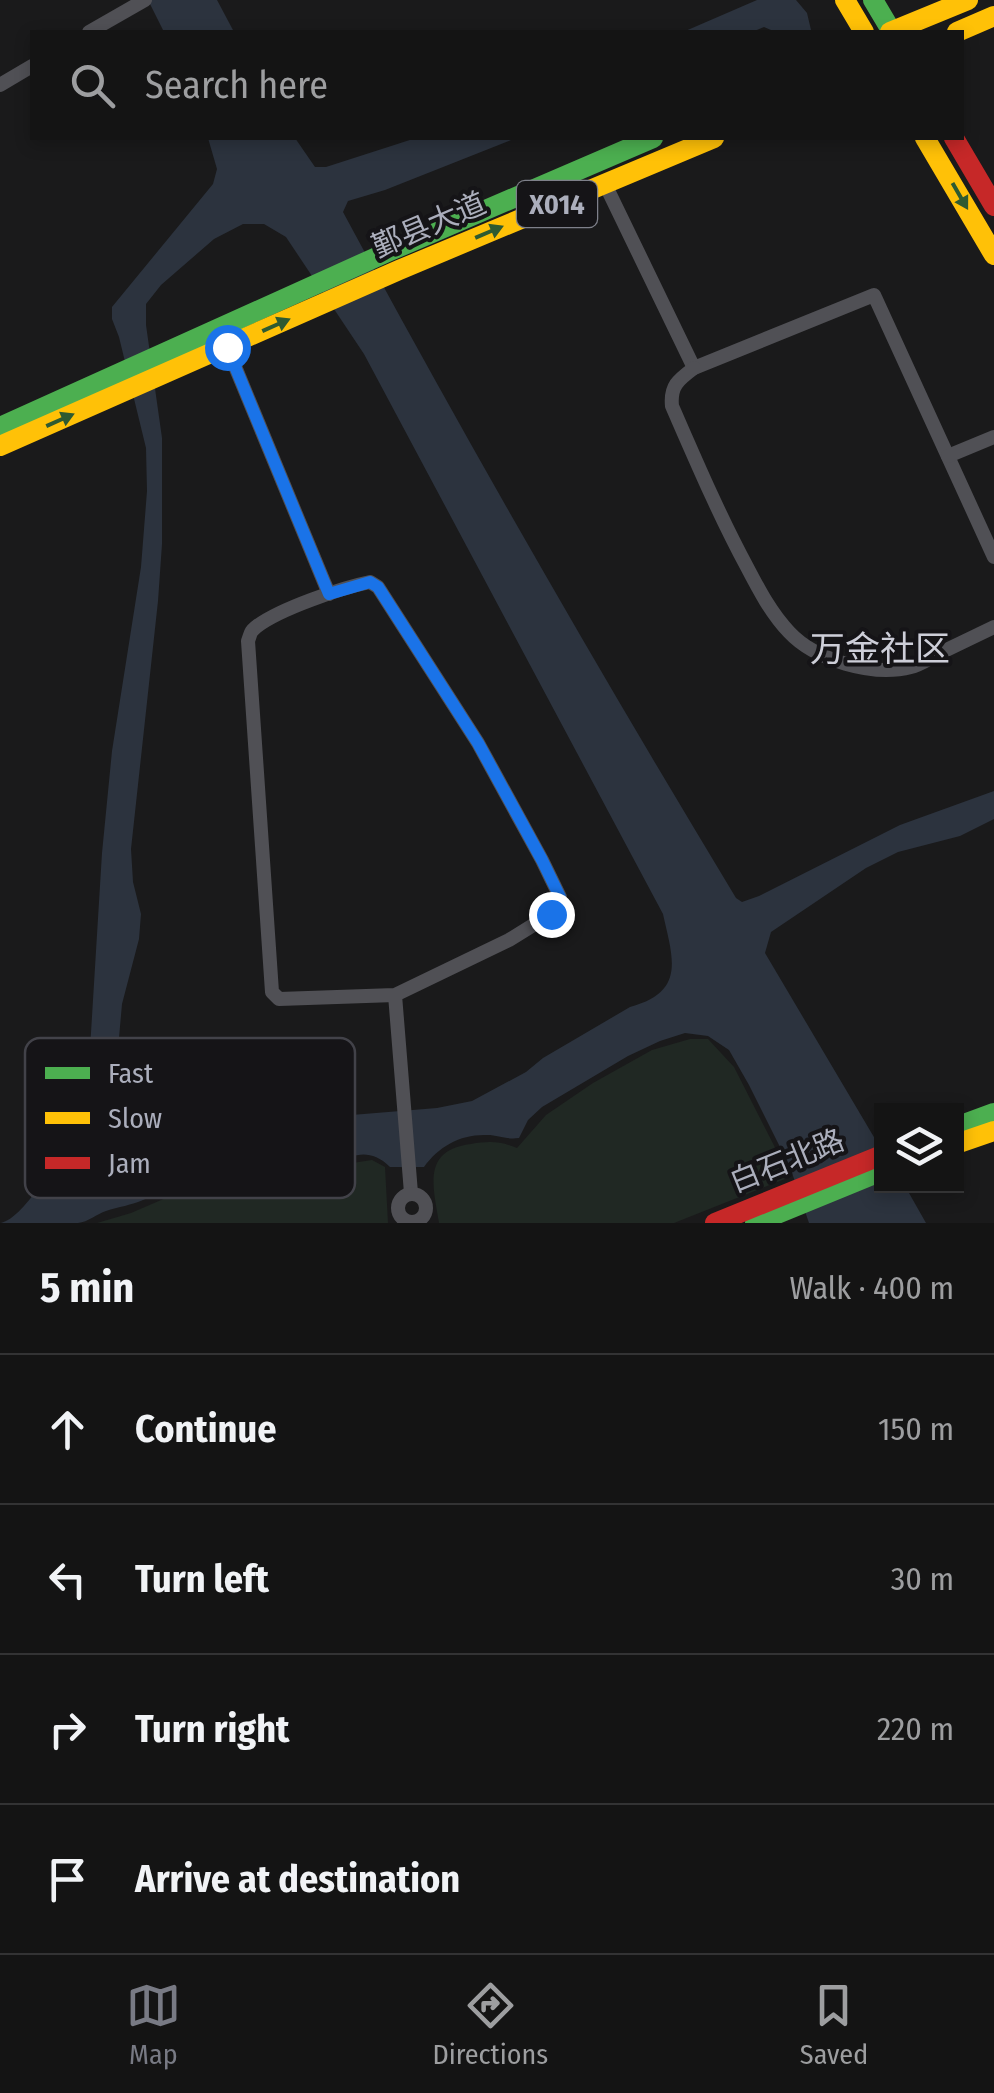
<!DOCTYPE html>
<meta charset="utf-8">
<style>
body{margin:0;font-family:"Fira Sans Condensed","Noto Sans SC",sans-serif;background:#212122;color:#f1f3f6}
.controls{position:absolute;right:30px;bottom:30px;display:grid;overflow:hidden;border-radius:0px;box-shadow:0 5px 15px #0003}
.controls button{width:90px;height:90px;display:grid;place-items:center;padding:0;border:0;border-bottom:2px solid #333334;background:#141414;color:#f1f3f6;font:50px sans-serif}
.stop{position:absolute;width:30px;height:30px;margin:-22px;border:8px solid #1a73e8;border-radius:50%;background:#fff}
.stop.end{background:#1a73e8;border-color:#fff;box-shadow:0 2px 10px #0008}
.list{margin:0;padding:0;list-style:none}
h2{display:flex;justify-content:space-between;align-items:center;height:130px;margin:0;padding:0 40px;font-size:42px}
h2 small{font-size:32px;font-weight:400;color:#9d9ea0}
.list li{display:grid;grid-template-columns:65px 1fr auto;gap:30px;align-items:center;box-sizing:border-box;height:150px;padding:0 40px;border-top:2px solid #333334}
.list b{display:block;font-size:38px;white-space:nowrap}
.list em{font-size:32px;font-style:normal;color:#9d9ea0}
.icon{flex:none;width:55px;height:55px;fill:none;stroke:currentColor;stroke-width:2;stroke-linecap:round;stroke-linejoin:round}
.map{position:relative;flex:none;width:994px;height:1223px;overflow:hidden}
.search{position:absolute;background:#141414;box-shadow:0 5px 15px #0003;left:30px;right:30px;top:30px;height:110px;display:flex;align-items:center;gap:25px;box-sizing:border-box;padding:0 35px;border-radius:0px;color:#9d9ea0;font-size:38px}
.sheet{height:730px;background:#141414}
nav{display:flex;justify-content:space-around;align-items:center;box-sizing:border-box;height:140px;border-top:2px solid #333334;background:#141414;font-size:28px;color:#9d9ea0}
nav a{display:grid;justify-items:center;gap:5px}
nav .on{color:#787a84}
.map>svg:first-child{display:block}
.green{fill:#202823}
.water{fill:#2c333e;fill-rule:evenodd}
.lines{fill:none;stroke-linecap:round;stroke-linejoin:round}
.street{stroke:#505055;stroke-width:14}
.fast{stroke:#4caf50;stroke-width:20}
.slow{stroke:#ffc107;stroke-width:20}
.jam{stroke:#c62828;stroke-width:20}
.oneway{fill:#2e5a31}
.route{stroke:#1a73e8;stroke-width:12}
.labels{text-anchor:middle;stroke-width:8;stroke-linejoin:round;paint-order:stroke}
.shield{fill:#151417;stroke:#7e808a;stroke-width:2.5}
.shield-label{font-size:28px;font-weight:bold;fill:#abaebc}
.street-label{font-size:30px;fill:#abaebc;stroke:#151417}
.quarter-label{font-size:35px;fill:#cdced8;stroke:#151417}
.key{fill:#151417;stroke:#424249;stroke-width:2.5}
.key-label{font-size:28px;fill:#abaebc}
</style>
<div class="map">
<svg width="994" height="1223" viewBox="0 0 994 1223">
<rect width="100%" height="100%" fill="#1a1a1b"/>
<g class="green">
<path d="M690 1039H708L734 1067 790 1177 674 1223H439C433 1186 422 1150 471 1144 489 1141 500 1141 517 1148L546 1115 593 1083 652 1050Z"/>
<polygon points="372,1160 385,1167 388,1223 97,1223 131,1213 189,1188 226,1177 254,1183 290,1186 320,1180 346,1164"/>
</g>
<g class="water">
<polygon points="148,0 217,0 234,32 164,32"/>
<path d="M757 0H796L807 13 811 30C796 35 778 34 764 27L752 32H683Z"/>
<path d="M208 138H295L315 167H326L416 138H516L385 190 348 201 343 212C468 444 600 673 736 898L742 902 759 896 900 825 994 791V819L960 836 898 852 866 868 771 932 765 953 881 1149 882 1186H905L926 1223H809L790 1167 749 1085 729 1050 708 1036 685 1033 660 1041 628 1056 542 1107 528 1120 519 1138C506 1140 499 1135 487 1135 461 1134 439 1146 424 1167H390C360 1138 338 1168 307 1175 269 1184 238 1167 200 1176 179 1182 163 1193 143 1200 132 1205 118 1207 106 1211 97 1214 88 1222 78 1223 54 1223 26 1223 1 1223 25 1218 64 1151 71 1127 76 1112 77 1095 80 1079L82 1071 87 1068 90 1049 102 853 112 751 141 567 147 491 146 448 119 337 112 319V307L213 184 217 169ZM243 224H264L286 237 364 354 663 914C673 959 686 992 630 1007L543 1058 526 1072 472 1101 437 1108 156 1131 128 1126 117 1110 114 1094 122 1004 139 939 141 914 133 882 131 849 158 601 162 544V438L146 325V304L161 285 214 239Z"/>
</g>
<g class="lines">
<g class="street">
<polyline points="89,32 145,0"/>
<polyline points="0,85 32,66"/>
<polyline points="605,184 694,368 874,295 994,557"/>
<polyline points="227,347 329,594"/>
<path d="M694 368C678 380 670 386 672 406 696 461 719 515 747 567 759 590 771 613 789 632 815 660 873 677 911 667 920 665 930 658 938 654 957 645 975 636 994 627"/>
<polyline points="948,456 994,437"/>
<path d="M395 995 509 940 551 914 558 907 560 897 542 860 478 743 378 587 370 582C341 588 279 609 256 627 250 632 251 633 248 641L272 992 279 999 395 995 411 1193"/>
<circle cx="412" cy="1208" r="14"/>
</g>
<g class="fast">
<polyline points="873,0 892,32"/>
<polyline points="0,427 390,251 653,138"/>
<polyline points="956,1127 994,1113"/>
<polyline points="755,1223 882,1171"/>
</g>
<g class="slow">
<polyline points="845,0 864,32"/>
<polyline points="890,32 968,0"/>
<polyline points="957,32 994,16"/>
<polyline points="925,138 994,255"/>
<polyline points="0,446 399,270 714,138"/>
<polyline points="956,1144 994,1131"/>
</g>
<g class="jam">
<polyline points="954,138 994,206"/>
<polyline points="715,1223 882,1155"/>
</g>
</g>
<defs><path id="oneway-solid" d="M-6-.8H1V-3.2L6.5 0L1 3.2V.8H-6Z" transform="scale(2.5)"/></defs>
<g class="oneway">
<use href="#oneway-solid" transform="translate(960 196) rotate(60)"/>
<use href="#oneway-solid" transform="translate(489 232) rotate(-23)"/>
<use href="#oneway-solid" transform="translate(276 325) rotate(-24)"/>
<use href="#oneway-solid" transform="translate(60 420) rotate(-24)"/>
</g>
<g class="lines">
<polyline class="route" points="227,347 329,594 370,582 378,587 478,743 542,860 560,897 558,907 551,914"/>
</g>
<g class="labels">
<rect class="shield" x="517" y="181" width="80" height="46" rx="8"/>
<g class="shield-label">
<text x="557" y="214">X014</text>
</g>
<g class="street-label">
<text transform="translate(429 225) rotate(-23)" y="10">鄞县大道</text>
<text transform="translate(787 1161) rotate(-22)" y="10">白石北路</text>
</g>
<g class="quarter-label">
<text x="880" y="661">万金社区</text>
</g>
</g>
<rect x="25" y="1038" width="330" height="160" rx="15" class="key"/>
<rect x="45" y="1067" width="45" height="12" fill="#4caf50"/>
<rect x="45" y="1112" width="45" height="12" fill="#ffc107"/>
<rect x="45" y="1157" width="45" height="12" fill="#c62828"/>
<g class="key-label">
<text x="108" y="1083">Fast</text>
<text x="108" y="1128">Slow</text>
<text x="108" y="1173">Jam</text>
</g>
</svg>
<div class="controls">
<button><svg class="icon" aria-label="layers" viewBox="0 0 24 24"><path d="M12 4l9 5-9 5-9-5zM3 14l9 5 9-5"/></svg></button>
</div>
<div class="stop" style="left:227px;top:347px"></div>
<div class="stop end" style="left:551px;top:914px"></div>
<div class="search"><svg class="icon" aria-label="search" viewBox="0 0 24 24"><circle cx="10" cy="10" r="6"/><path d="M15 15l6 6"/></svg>Search here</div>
</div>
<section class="sheet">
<h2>5 min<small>Walk · 400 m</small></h2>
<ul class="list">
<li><svg class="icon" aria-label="ahead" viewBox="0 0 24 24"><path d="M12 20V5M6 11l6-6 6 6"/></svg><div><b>Continue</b></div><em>150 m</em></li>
<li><svg class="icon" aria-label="left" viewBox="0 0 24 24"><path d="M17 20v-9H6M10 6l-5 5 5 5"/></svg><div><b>Turn left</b></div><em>30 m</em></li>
<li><svg class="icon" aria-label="right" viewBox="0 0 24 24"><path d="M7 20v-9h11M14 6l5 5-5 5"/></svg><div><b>Turn right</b></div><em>220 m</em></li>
<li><svg class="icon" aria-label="arrive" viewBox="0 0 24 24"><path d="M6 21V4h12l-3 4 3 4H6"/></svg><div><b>Arrive at destination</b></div></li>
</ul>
</section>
<nav>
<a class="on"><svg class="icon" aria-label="map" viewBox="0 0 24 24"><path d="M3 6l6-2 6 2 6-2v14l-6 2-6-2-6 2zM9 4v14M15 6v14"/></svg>Map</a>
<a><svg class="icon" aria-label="directions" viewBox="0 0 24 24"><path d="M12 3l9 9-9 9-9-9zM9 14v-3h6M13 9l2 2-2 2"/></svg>Directions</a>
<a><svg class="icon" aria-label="saved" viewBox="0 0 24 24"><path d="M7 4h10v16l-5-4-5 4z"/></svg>Saved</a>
</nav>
